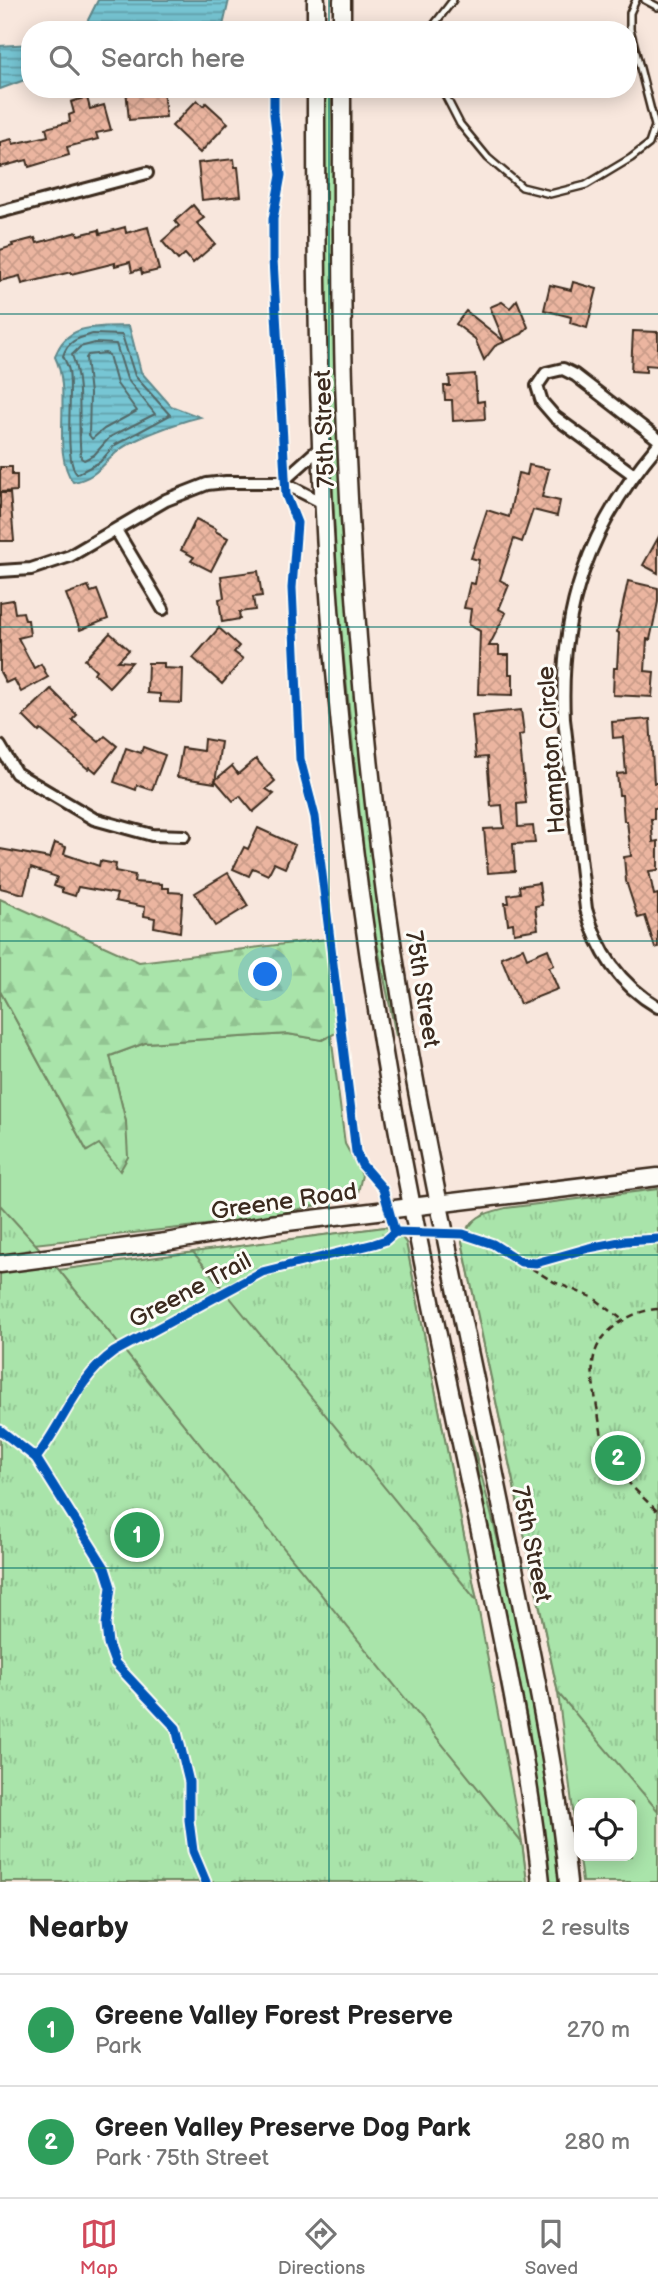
<!DOCTYPE html>
<meta charset="utf-8">
<style>
body{margin:0;font-family:"Balsamiq Sans",sans-serif;background:#f6f6f6;color:#222}
.controls{position:absolute;right:21px;bottom:21px;display:grid;overflow:hidden;border-radius:14px;box-shadow:0 4px 18px #0003}
.controls button{width:63px;height:63px;display:grid;place-items:center;padding:0;border:0;border-bottom:2px solid #e0e0e0;background:#fff;color:#222;font:35px sans-serif}
.you{position:absolute;left:266px;top:975px;width:24px;height:24px;margin:-18px;border:5px solid #fff;border-radius:50%;background:#1a73e8;box-shadow:0 0 0 10px #1a73e833}
.badge{display:grid;place-items:center;width:46px;height:46px;border-radius:50%;background:#d1495b;color:#fff;font-size:23px;font-weight:700}
.pin{position:absolute;translate:-50% -50%;border:4px solid #fff;box-shadow:0 2px 7px #0006}
.list{margin:0;padding:0;list-style:none}
h2{display:flex;justify-content:space-between;align-items:center;height:91px;margin:0;padding:0 28px;font-size:30px}
h2 small{font-size:23px;font-weight:400;color:#767676}
.list li{display:grid;grid-template-columns:46px 1fr auto;gap:21px;align-items:center;box-sizing:border-box;height:112px;padding:0 28px;border-top:2px solid #e0e0e0}
.list b{display:block;font-size:26px;white-space:nowrap}
.list p{margin:0;font-size:23px;white-space:nowrap;color:#767676}
.list em{font-size:23px;font-style:normal;color:#767676}
.icon{flex:none;width:38px;height:38px;fill:none;stroke:currentColor;stroke-width:2;stroke-linecap:round;stroke-linejoin:round}
.map{position:relative;flex:none;width:658px;height:1882px;overflow:hidden}
.search{position:absolute;background:#fff;box-shadow:0 4px 18px #0003;left:21px;right:21px;top:21px;height:77px;display:flex;align-items:center;gap:18px;box-sizing:border-box;padding:0 24px;border-radius:28px;color:#767676;font-size:26px}
.sheet{height:315px;background:#fff}
nav{display:flex;justify-content:space-around;align-items:center;box-sizing:border-box;height:98px;border-top:2px solid #e0e0e0;background:#fff;font-size:19px;color:#767676}
nav a{display:grid;justify-items:center;gap:4px}
nav .on{color:#d1495b}
.map>svg:first-child{display:block}
.grass{fill:#a9e4aa;stroke:#728764;stroke-width:2;fill-rule:evenodd}
.forest{fill:url(#forest-firs);stroke:#728764;stroke-width:2}
.park{fill:url(#park-tufts);stroke:#728764;stroke-width:2}
.water{fill:url(#water-rules);stroke:#5f888b;stroke-width:2}
.lines{fill:none;stroke-linecap:round;stroke-linejoin:round}
.shore{stroke:#536867;stroke-width:2}
.building{fill:url(#building-cross-hatch);stroke:#3b2a1e;stroke-width:2}
.lane-casing{stroke:#3b2a1e;stroke-width:10}
.street-casing{stroke:#3b2a1e;stroke-width:16}
.secondary-casing{stroke:#3b2a1e;stroke-width:21}
.path{stroke:#3b2a1e;stroke-width:2.5;stroke-dasharray:7 5;stroke-linecap:butt}
.lane{stroke:#fdfcf7;stroke-width:5}
.street{stroke:#fdfcf7;stroke-width:10}
.secondary{stroke:#fdfcf7;stroke-width:16}
.cycleway-casing{stroke:#fdfcf7;stroke-width:13}
.cycleway{stroke:#0057b8;stroke-width:9}
.grid{fill:none;stroke:#0f766e;stroke-width:2;stroke-opacity:0.55}
.labels{text-anchor:middle;stroke-width:6;stroke-linejoin:round;paint-order:stroke}
.street-label{font-size:24px;fill:#3b2a1e;stroke:#fdfcf7}
</style>
<div class="map">
<svg width="658" height="1882" viewBox="0 0 658 1882">
<defs>
<pattern id="forest-firs" width="22" height="20" patternUnits="userSpaceOnUse" patternTransform="scale(1.75)"><rect width="22" height="20" fill="#a9e4aa"/><path d="M5 1l3.5 6h-7zM16 11l3.5 6h-7z" fill="#92c492"/></pattern>
<pattern id="park-tufts" width="24" height="20" patternUnits="userSpaceOnUse" patternTransform="scale(1.75)"><rect width="24" height="20" fill="#a9e4aa"/><path d="M3 7l-1-3M5 7V3M7 7l1-3M15 17l-1-3M17 17v-4M19 17l1-3" fill="none" stroke="#92c492"/></pattern>
<pattern id="water-rules" width="6" height="5" patternUnits="userSpaceOnUse" patternTransform="scale(1.75)"><rect width="6" height="5" fill="#77c6d4"/><path d="M0 2.5h6" fill="none" stroke="#63a1ab"/></pattern>
<pattern id="building-cross-hatch" width="8" height="8" patternUnits="userSpaceOnUse" patternTransform="scale(1.75)"><rect width="8" height="8" fill="#ebb5a0"/><path d="M0 0l8 8M0 8l8-8" fill="none" stroke="#ca9c89"/></pattern>
</defs>
<rect width="100%" height="100%" fill="#f8e7dd"/>
<filter id="ink" filterUnits="userSpaceOnUse"><feTurbulence type="fractalNoise" baseFrequency=".0143" numOctaves="2"/><feDisplacementMap in="SourceGraphic" scale="14" xChannelSelector="R" yChannelSelector="G"/><feConvolveMatrix kernelMatrix="1 2 1 2 8 2 1 2 1" color-interpolation-filters="sRGB"/></filter>
<g filter="url(#ink)">
<g class="grass">
<polygon points="325,89 331,89 333,129 335,365 348,621 367,814 396,1036 372,919 365,865 338,600 325,327"/>
<polygon points="0,991 87,1151 126,1122 110,1056 145,1043 288,1034 322,1040 331,1035 345,1144 362,1175 357,1197 242,1221 7,1247 0,1231"/>
<path d="M485 1213 492 1238 658 1652V1882H582L558 1693 462 1241 469 1225ZM579 1803H632V1856H579Z"/>
<polygon points="385,1227 396,1230 406,1243 477,1601 522,1843 527,1882 0,1882 0,1378 28,1274"/>
<path d="M469 1429C510 1578 542 1729 559 1882H550L529 1728Z"/>
</g>
<polygon class="forest" points="0,899 139,962 334,938 344,1029 322,1040 288,1034 145,1043 110,1056 126,1122 128,1157 120,1171 99,1144 87,1151 0,991"/>
<g class="park">
<path d="M658 1189V1811L558 1693 462 1241C472 1216 481 1214 506 1208Z"/>
<polygon points="0,1205 59,1270 522,1843 527,1882 0,1882"/>
<polygon points="385,1227 396,1230 406,1243 477,1601 193,1252"/>
</g>
<g class="water">
<polygon points="98,0 229,0 222,30 79,30 86,24"/>
<polygon points="30,44 30,78 0,89 0,46"/>
<path d="M129 326 141 372 171 406 200 417C179 422 134 438 118 451 102 465 96 478 73 482 50 450 73 393 55 357 66 322 99 327 129 326Z"/>
</g>
<g class="lines">
<g class="shore">
<path d="M93 334 122 335 135 376 170 415 115 445 100 462 77 474C63 460 73 393 69 371 68 366 65 360 63 356 68 340 79 338 93 334Z"/>
<path d="M95 343 116 344 127 379 155 414 110 437 94 455 84 460 81 458C77 424 84 386 72 355L80 347Z"/>
<polygon points="105,353 109,355 117,384 137,411 104,429 92,439 89,435 90,394 86,358 88,355"/>
</g>
</g>
<g class="building">
<polygon points="126,89 163,89 166,117 129,120"/>
<polygon points="87,97 90,109 104,105 111,130 96,133 98,139 67,147 69,155 29,167 27,160 0,167 0,142 12,139 13,144 48,136 46,128 70,122 69,115 74,113 71,102"/>
<polygon points="197,100 203,106 206,103 228,123 200,153 172,126"/>
<polygon points="234,159 235,167 238,167 241,196 202,200 198,163"/>
<polygon points="193,205 204,218 197,223 215,244 193,263 185,254 178,260 162,241 179,226 175,221"/>
<polygon points="125,227 126,233 148,227 159,270 142,274 141,269 132,272 130,262 115,266 115,263 71,274 71,272 22,284 20,276 0,281 0,250 13,246 12,244 35,238 37,243 77,232 78,235 99,230 100,234"/>
<polygon points="573,282 597,289 587,328 570,323 571,317 544,310 550,285 571,290"/>
<polygon points="517,300 528,327 522,334 495,346 484,360 475,339 456,324 466,311 504,341 490,307 502,302 510,308"/>
<polygon points="633,331 658,332 658,366 646,365 646,372 631,371"/>
<polygon points="475,374 477,402 484,401 485,419 453,421 452,400 445,400 444,386 450,386 449,376"/>
<polygon points="529,465 549,469 542,497 560,501 557,516 533,510 522,542 514,539 500,580 509,585 499,609 506,613 489,646 499,646 499,655 509,655 509,674 513,674 513,695 478,694 480,631 469,625 471,609 464,608 470,583 475,584 479,560 471,558 487,510 509,517 518,473 527,475"/>
<polygon points="0,467 12,467 12,475 17,475 17,491 0,492"/>
<polygon points="0,493 10,493 14,541 0,541"/>
<polygon points="196,519 216,529 215,531 228,538 211,571 191,561 194,557 181,550"/>
<polygon points="658,538 658,573 643,565"/>
<polygon points="258,571 262,596 253,597 255,610 239,612 240,619 222,622 219,599 224,598 221,576"/>
<polygon points="628,581 658,588 658,602 650,640 647,639 645,671 654,672 652,697 613,695 614,668 617,668 619,633 617,632"/>
<polygon points="88,586 91,592 97,590 108,619 80,630 66,594"/>
<polygon points="13,600 15,613 23,612 25,620 28,620 30,635 18,638 34,668 41,664 48,677 21,692 14,679 6,683 0,672 0,602"/>
<polygon points="219,628 239,646 234,652 243,659 222,684 193,658"/>
<polygon points="110,633 129,650 118,661 132,662 109,687 94,673 96,670 85,660"/>
<polygon points="148,663 164,663 164,668 183,669 182,703 160,702 160,694 147,693"/>
<polygon points="51,689 77,715 72,720 99,742 105,736 117,746 96,772 90,767 88,769 41,730 39,732 23,716"/>
<polygon points="521,710 524,734 519,735 526,803 517,804 518,827 533,826 535,843 513,844 515,871 488,873 484,829 504,828 502,805 491,806 487,757 476,758 472,715"/>
<polygon points="650,719 654,783 658,783 658,808 654,808 654,819 651,819 653,842 658,841 658,870 649,871 654,895 658,894 658,947 655,948 645,916 638,918 626,881 624,857 631,856 627,821 624,821 622,795 619,795 617,774 626,773 623,737 613,738 612,722"/>
<polygon points="204,739 221,742 215,783 177,777 182,748 203,751"/>
<polygon points="143,747 165,755 152,790 137,785 136,790 114,782 126,748 141,753"/>
<polygon points="256,759 275,781 266,789 274,794 253,812 240,796 233,801 215,780 232,766 238,774"/>
<polygon points="258,828 295,845 285,868 274,863 268,875 253,868 249,876 233,869 244,847 248,849"/>
<polygon points="55,843 66,847 64,854 99,866 100,861 116,864 115,871 135,875 134,882 162,884 162,888 169,888 169,892 183,893 180,932 154,927 155,918 144,916 145,907 115,901 117,894 78,887 75,896 62,892 62,889 54,886 57,877 31,868 24,894 0,888 0,849 50,858"/>
<polygon points="228,873 248,906 215,926 195,893"/>
<polygon points="539,883 542,905 535,906 538,929 514,933 513,923 508,924 505,903 509,903 508,895 520,893 519,886"/>
<polygon points="523,948 527,958 548,949 554,965 549,967 558,989 520,1004 501,957"/>
</g>
<g class="lines">
<g class="lane-casing">
<g id="lane">
<polyline points="645,0 658,7"/>
<polyline points="430,30 453,0"/>
<polyline points="442,89 460,124 488,158 522,187 550,194 586,185 631,158 649,144 655,126 630,29 630,13 636,0"/>
</g>
</g>
<g class="street-casing">
<g id="street">
<polyline points="0,212 147,173"/>
<path d="M658 445C588 527 559 611 564 719L586 909C598 952 619 984 658 1007"/>
<polyline points="634,475 555,417 542,402 537,386 546,373 563,369 575,375 658,439"/>
<polyline points="282,482 321,447"/>
<polyline points="116,530 163,609"/>
<polyline points="0,571 31,569 70,556 166,500 207,484 226,482 282,482 323,503"/>
<polyline points="0,746 16,773 94,819 152,835 184,836"/>
</g>
</g>
<g class="secondary-casing">
<g id="secondary">
<polyline points="316,0 316,30"/>
<polyline points="342,0 342,30"/>
<path d="M316 89C316 253 317 417 328 581 339 747 360 913 388 1077 415 1233 449 1387 482 1541 505 1654 529 1767 541 1882"/>
<path d="M342 89C342 186 341 283 344 381 351 601 370 824 408 1042 439 1218 479 1393 514 1568 535 1673 557 1775 568 1882"/>
<polyline points="0,1264 166,1242 271,1224 658,1177"/>
</g>
</g>
<g class="path">
<polyline points="521,1262 554,1282 594,1298 623,1320"/>
<path d="M658 1309C643 1310 630 1315 618 1324 586 1346 591 1372 597 1407 600 1422 601 1440 608 1455 619 1476 641 1495 658 1512"/>
</g>
<use href="#lane" class="lane"/>
<use href="#street" class="street"/>
<use href="#secondary" class="secondary"/>
<g class="cycleway-casing">
<g id="cycleway">
<polyline points="274,89 274,114 281,175 273,219 273,259 286,495 297,523 292,588 300,759 315,817 356,1152 362,1165 383,1189 395,1232"/>
<path d="M0 1430 36 1458C63 1424 77 1378 114 1352L262 1272 374 1244 386 1240 395 1232 463 1234 493 1244 521 1262 536 1263 589 1248 625 1241 658 1239"/>
<polyline points="36,1458 105,1568 111,1587 106,1625 108,1644 115,1663 176,1728 189,1782 189,1820 193,1851 206,1882"/>
</g>
</g>
<use href="#cycleway" class="cycleway"/>
</g>
</g>
<path class="grid" d="M329 0V30M329 89V1882M0 314H658M0 627H658M0 941H658M0 1255H658M0 1568H658"/>
<g class="labels">
<g class="street-label">
<text transform="translate(324 429) rotate(-92)" y="8">75th Street</text>
<text transform="translate(551 750) rotate(-94)" y="8">Hampton Circle</text>
<text transform="translate(423 989) rotate(81)" y="8">75th Street</text>
<text transform="translate(284 1201) rotate(-8)" y="8">Greene Road</text>
<text transform="translate(190 1290) rotate(-28)" y="8">Greene Trail</text>
<text transform="translate(532 1544) rotate(78)" y="8">75th Street</text>
</g>
</g>
</svg>
<div class="controls">
<button><svg class="icon" aria-label="locate" viewBox="0 0 24 24"><circle cx="12" cy="12" r="6"/><path d="M12 2v4M12 18v4M2 12h4M18 12h4"/></svg></button>
</div>
<div class="you"></div>
<div class="pin badge" style="left:137px;top:1535px;background:#2e9e5b">1</div>
<div class="pin badge" style="left:618px;top:1458px;background:#2e9e5b">2</div>
<div class="search"><svg class="icon" aria-label="search" viewBox="0 0 24 24"><circle cx="10" cy="10" r="6"/><path d="M15 15l6 6"/></svg>Search here</div>
</div>
<section class="sheet">
<h2>Nearby<small>2 results</small></h2>
<ul class="list">
<li><span class="badge" style="background:#2e9e5b">1</span><div><b>Greene Valley Forest Preserve</b><p>Park</p></div><em>270 m</em></li>
<li><span class="badge" style="background:#2e9e5b">2</span><div><b>Green Valley Preserve Dog Park</b><p>Park · 75th Street</p></div><em>280 m</em></li>
</ul>
</section>
<nav>
<a class="on"><svg class="icon" aria-label="map" viewBox="0 0 24 24"><path d="M3 6l6-2 6 2 6-2v14l-6 2-6-2-6 2zM9 4v14M15 6v14"/></svg>Map</a>
<a><svg class="icon" aria-label="directions" viewBox="0 0 24 24"><path d="M12 3l9 9-9 9-9-9zM9 14v-3h6M13 9l2 2-2 2"/></svg>Directions</a>
<a><svg class="icon" aria-label="saved" viewBox="0 0 24 24"><path d="M7 4h10v16l-5-4-5 4z"/></svg>Saved</a>
</nav>
